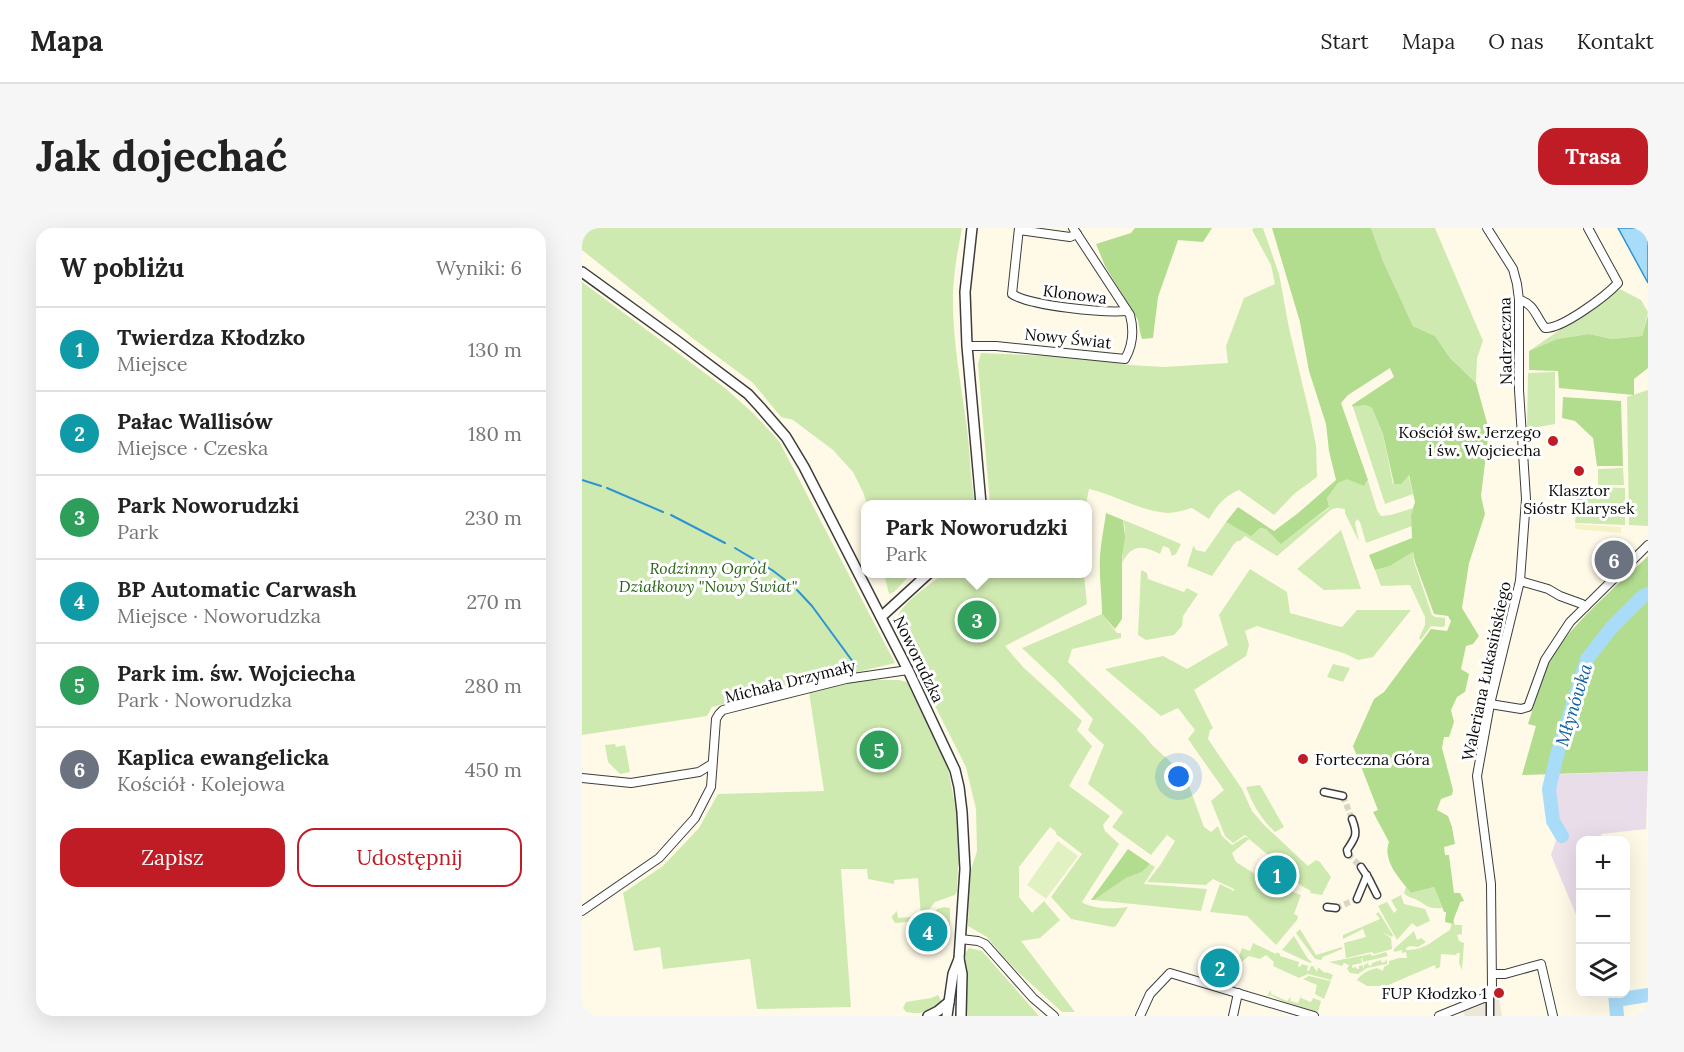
<!DOCTYPE html>
<html lang="pl">
<meta charset="utf-8">
<style>
body{margin:0;font-family:Lora,serif;background:#f6f6f6;color:#222}
.controls{position:absolute;right:18px;bottom:18px;display:grid;overflow:hidden;border-radius:12px;box-shadow:0 6px 24px #0002}
.controls button{width:54px;height:54px;display:grid;place-items:center;padding:0;border:0;border-bottom:2px solid #e0e0e0;background:#fff;color:#222;font:30px sans-serif}
.you{position:absolute;left:597px;top:549px;width:21px;height:21px;margin:-15px;border:4px solid #fff;border-radius:50%;background:#1a73e8;box-shadow:0 0 0 9px #1a73e833}
.badge{display:grid;place-items:center;width:39px;height:39px;border-radius:50%;background:#c01c26;color:#fff;font-size:20px;font-weight:700}
.pin{position:absolute;translate:-50% -50%;border:3px solid #fff;box-shadow:0 2px 6px #0006}
.popup{position:absolute;left:279px;top:272px;width:231px;height:78px;box-sizing:border-box;display:grid;place-content:center;border-radius:12px;background:#fff;filter:drop-shadow(0 2px 4px #0005);font-size:20px;white-space:nowrap;color:#767676}
.popup b{font-size:22px;color:#222}
.popup::after{content:'';position:absolute;left:50%;top:100%;margin-left:-12px;border:12px solid transparent;border-top-color:#fff}
.list{margin:0;padding:0;list-style:none}
h2{display:flex;justify-content:space-between;align-items:center;height:78px;margin:0;padding:0 24px;font-size:26px}
h2 small{font-size:20px;font-weight:400;color:#767676}
.list li{display:grid;grid-template-columns:39px 1fr auto;gap:18px;align-items:center;box-sizing:border-box;height:84px;padding:0 24px;border-top:2px solid #e0e0e0}
.list b{display:block;font-size:22px;white-space:nowrap}
.list p{margin:0;font-size:20px;white-space:nowrap;color:#767676}
.list em{font-size:20px;font-style:normal;color:#767676}
.actions{display:flex;gap:12px;padding:18px 24px}
.actions a{flex:1;padding:14px 0;border:2px solid #c01c26;border-radius:18px;text-align:center;font-size:21px;color:#c01c26}
.actions .main{background:#c01c26;color:#fff}
.icon{flex:none;width:33px;height:33px;fill:none;stroke:currentColor;stroke-width:2;stroke-linecap:round;stroke-linejoin:round}
.map{position:relative;flex:none;width:1066px;height:788px;overflow:hidden;border-radius:18px}
header{display:flex;align-items:center;gap:36px;box-sizing:border-box;height:84px;padding:0 30px;background:#fff;border-bottom:2px solid #e0e0e0}
header strong{font-size:28px}
nav{display:flex;gap:33px;margin-inline-start:auto;font-size:21px}
.intro{display:flex;align-items:center;justify-content:space-between;box-sizing:border-box;height:144px;padding:0 36px}
h1{margin:0;font-size:42px}
.button{padding:15px 27px;border-radius:18px;background:#c01c26;color:#fff;font-size:21px;font-weight:700}
main{display:flex;gap:36px;padding:0 36px}
aside{flex:1;background:#fff;border-radius:18px;box-shadow:0 6px 24px #0002}
.map>svg:first-child{display:block}
.industrial{fill:#e9ddea}
.farmland{fill:#f6f1c6}
.green{fill:#cfeab0}
.forest{fill:#b2dc8e}
.pitch{fill:#e1f1c2}
.plaza{fill:#ede7d8}
.water{fill:#a9dcf9;stroke:#2c93d4;stroke-width:1.5}
.lines{fill:none;stroke-linecap:round;stroke-linejoin:round}
.stream{stroke:#2c93d4;stroke-width:2}
.river{stroke:#a9dcf9;stroke-width:14}
.pedestrian-tunnel{stroke:#dad6c6;stroke-width:6;stroke-dasharray:6 3;stroke-linecap:butt}
.pedestrian-casing{stroke:#3d3d3d;stroke-width:9}
.minor-casing{stroke:#3d3d3d;stroke-width:10}
.tertiary-casing{stroke:#3d3d3d;stroke-width:12}
.pedestrian{stroke:#fff;stroke-width:6}
.minor{stroke:#fff;stroke-width:8}
.tertiary{stroke:#fff;stroke-width:9}
.poi-dot{fill:#c01c26;stroke:#fff;stroke-width:2}
.labels{text-anchor:middle;stroke-width:6;stroke-linejoin:round;paint-order:stroke}
.street-label{font-size:16px;fill:#0a0a0a;stroke:#fff}
.poi-label{font-size:16px;fill:#0a0a0a;stroke:#fff;text-anchor:end}
.park-label{font-size:16px;font-style:italic;fill:#296418;stroke:#fff}
.water-label{font-size:18px;font-style:italic;fill:#0f62a0;stroke:#fff}
</style>
<header>
<strong>Mapa</strong>
<nav><a>Start</a><a>Mapa</a><a>O nas</a><a>Kontakt</a></nav>
</header>
<div class="intro"><h1>Jak dojechać</h1><a class="button">Trasa</a></div>
<main>
<aside>
<h2>W pobliżu<small>Wyniki: 6</small></h2>
<ul class="list">
<li><span class="badge" style="background:#0f9aa8">1</span><div><b>Twierdza Kłodzko</b><p>Miejsce</p></div><em>130 m</em></li>
<li><span class="badge" style="background:#0f9aa8">2</span><div><b>Pałac Wallisów</b><p>Miejsce · Czeska</p></div><em>180 m</em></li>
<li><span class="badge" style="background:#2e9e5b">3</span><div><b>Park Noworudzki</b><p>Park</p></div><em>230 m</em></li>
<li><span class="badge" style="background:#0f9aa8">4</span><div><b>BP Automatic Carwash</b><p>Miejsce · Noworudzka</p></div><em>270 m</em></li>
<li><span class="badge" style="background:#2e9e5b">5</span><div><b>Park im. św. Wojciecha</b><p>Park · Noworudzka</p></div><em>280 m</em></li>
<li><span class="badge" style="background:#6b7280">6</span><div><b>Kaplica ewangelicka</b><p>Kościół · Kolejowa</p></div><em>450 m</em></li>
</ul>
<div class="actions"><a class="main">Zapisz</a><a>Udostępnij</a></div>
</aside>
<div class="map">
<svg width="1066" height="788" viewBox="0 0 1066 788">
<rect width="100%" height="100%" fill="#fffae7"/>
<polygon class="industrial" points="1066,543 1064,601 1019,606 1021,612 999,612 998,696 969,627 974,612 961,565 963,547"/>
<polygon class="farmland" points="993,296 1039,299 1039,305 993,301"/>
<g class="green">
<path d="M0 0H380C376 21 372 43 371 64 370 108 378 151 384 193 388 221 388 249 393 276H285L281 264 271 244 251 222 211 192 199 189 171 155 113 112 0 22Z"/>
<path d="M672 0H681L697 46 707 100 728 188 734 217 735 249 712 266 692 287 657 262C643 268 635 277 627 291L610 280C602 282 593 285 586 285 557 283 534 267 507 261L504 276H408L396 136 399 125 491 129 548 137 582 139 646 135 644 118 662 70 693 56 689 37 670 2Z"/>
<polygon points="789,0 853,0 901,113 895,130 894,155 868,130 853,108 831,98 801,33"/>
<polygon points="0,54 143,160 171,185 197,213 313,435 130,479 125,488 0,507"/>
<polygon points="1038,61 1059,72 1066,84 1060,108 1030,111 1007,106 975,111 947,123"/>
<polygon points="973,144 973,196 945,201 946,145"/>
<polygon points="1066,162 1066,298 1047,297 1045,169"/>
<polygon points="784,177 790,180 801,206 811,256 826,246 831,266 803,276 771,179"/>
<polygon points="1041,240 1042,257 1016,257 1016,241"/>
<polygon points="765,250 782,258 786,253 795,282 799,288 809,287 831,280 829,287 830,298 784,315 778,294 775,291 773,295 777,314 763,285 763,281 755,280 750,281 695,328 663,308 658,313 655,313 652,316 630,348 605,338 611,319 612,318 614,322 623,324 644,294 669,307 678,300 684,301 700,315 747,280 745,270 756,255"/>
<polygon points="1017,259 1043,260 1043,297 993,295 995,270 1017,269"/>
<path d="M541 292 549 295 599 316 594 326 590 328 587 320 581 318 578 326C560 317 550 316 540 335L543 300Z"/>
<polygon points="759,302 779,361 742,362 715,341"/>
<polygon points="831,324 832,334 850,387 853,389 863,390 863,398 860,399 849,398 839,412 837,410 843,397 843,389 828,357 799,358 793,342 808,338"/>
<polygon points="668,341 705,364 708,385 755,398 760,399 775,382 829,382 791,429 776,432 764,426 675,398 663,403 667,417 664,428 612,462 631,500 628,502 626,511 660,561 670,583 682,597 726,638 734,632 738,634 749,649 740,667 728,665 729,663 718,657 698,637 667,611 650,625 654,634 673,646 695,658 719,667 712,686 716,688 715,692 694,717 665,688 628,684 638,656 652,663 652,661 631,651 624,657 565,654 579,636 593,613 585,607 569,627 530,599 541,584 506,556 522,517 506,502 511,491 474,452 440,420 520,386 535,405 539,405 539,410 490,421 486,434 563,508 570,517 603,547 622,599 629,604 636,598 640,608 650,617 663,609 667,610 663,607 651,615 643,608 629,573 642,562 606,511 613,502 596,480 579,488 523,441 581,428 605,441 646,417 637,387"/>
<polygon points="559,342 565,345 566,351 602,364 605,360 616,366 601,388 600,398 592,407 564,412 556,407"/>
<polygon points="302,346 329,346 312,364 307,366"/>
<path d="M362 346H502L505 376 423 418 441 439 500 493 495 502 510 518 487 558 528 588 521 597 523 603 537 616 500 674 498 673C511 682 531 681 546 679L534 698 531 699 489 691 469 669 500 626 474 606V604L468 599 437 639V669L450 685 462 673 478 692 458 710 439 713 493 784H480L437 745 419 726 405 709 386 698 388 645 395 623 394 581 384 539 316 405C314 400 313 395 315 390 320 375 349 355 362 346Z"/>
<polygon points="751,436 768,440 761,454 745,449"/>
<polygon points="282,452 317,452 325,454 351,504 366,540 376,594 379,629 376,639 375,663 373,667 353,674 338,693 313,695 310,690 310,688 315,683 316,690 339,688 336,650 312,652 312,656 286,651 285,641 259,641 269,779 175,781 168,731 81,741 78,719 52,723 41,665 81,638 117,600 136,566 242,563 227,464"/>
<polygon points="33,516 34,519 43,517 48,544 38,546 26,534 23,517"/>
<path d="M678 557 702 599 693 604C679 591 671 577 664 559Z"/>
<polygon points="568,636 573,639 562,656 625,661 619,683 512,672 544,650 560,644"/>
<path d="M824 659 829 665 852 659 860 680C846 681 846 678 835 672 829 669 826 670 822 665Z"/>
<polygon points="819,667 822,676 843,681 848,693 835,699 830,695 815,712 796,678 805,674 812,685 815,682 809,672"/>
<path d="M362 679 368 680V705H365C367 696 364 694 358 688L352 692 354 695 336 706V704L347 695 355 681Z"/>
<polygon points="796,684 798,686 811,707 810,709 800,704 809,710 810,721 792,726 790,724 764,730 762,715 784,709 781,701 761,711 761,707 798,691 794,686"/>
<path d="M871 691 873 697H880V706L875 707 877 713 882 715 880 742 877 735 878 725H875L874 727 859 726 858 739 854 741 853 737 804 758H785L775 752C780 745 787 742 795 740L801 743 802 739 807 736V733L817 730H825L824 724 820 725V722L812 724V721L832 703 835 712 839 710 844 714 836 719 828 718 824 720V722C845 722 852 711 868 702Z"/>
<polygon points="718,701 734,727 760,719 760,721 741,729 739,732 733,731 714,705"/>
<polygon points="712,708 726,731 730,734 728,735 700,722"/>
<polygon points="671,715 694,726 695,724 698,726 698,728 717,734 716,738 718,739 720,736 726,738 725,742 727,743 729,738 731,738 735,744 736,740 737,740 743,745 744,744 751,747 749,752 726,746 717,750 691,738 692,734 684,727 678,731 667,728 658,735 655,734 660,720 668,723"/>
<polygon points="387,720 400,723 457,788 382,788 383,725"/>
<polygon points="804,724 806,728 781,734 780,730 779,730 780,735 770,737 770,740 774,739 775,741 777,741 777,738 780,737 782,740 782,737 786,735 787,738 790,737 790,735 799,732 800,735 805,732 805,736 785,740 776,746 768,745 765,741 767,737 762,735 760,738 747,734 789,726 790,728"/>
<polygon points="727,748 749,753 742,771 733,766 735,757 721,751"/>
<polygon points="689,762 689,766 705,773 709,769 708,773 716,775 720,766 719,770 729,774 731,770 739,773 736,784 700,773 688,767 687,768 685,768"/>
<path d="M356 767 360 774C348 784 339 787 324 784L321 780 324 774 349 770Z"/>
</g>
<g class="forest">
<polygon points="553,0 630,0 621,14 596,12 576,69 571,110 560,111 558,104 556,92 523,38 514,16 549,5"/>
<path d="M690 0H789L801 33 831 98 853 108 868 130 894 155 907 202 899 268 903 286 887 335 880 380 897 408 891 416 884 418 879 441 887 446 883 464 875 469 869 482 872 494 867 509H862L860 520 871 562 870 567 859 571 855 582 866 588 870 599 873 616 862 619 863 627H867L872 665H878L882 673 878 674C876 683 872 687 871 696L863 694 864 684H862L852 659 829 665C818 651 800 633 807 614L791 584 796 582 771 518 792 471 802 464 849 401 865 403 869 393 866 388 852 386 833 334 831 324 808 338 793 342 787 327 830 310 829 287 833 274 827 247 819 256H812L801 206 790 180 784 177 771 179 770 177 812 149 808 140 766 167 759 175 786 252 782 258 765 251 756 255 745 270 747 279 699 316 684 301 678 300 669 308 644 294 656 279 692 303 715 286 754 252 747 223 744 196 727 143 718 94Z"/>
<polygon points="1066,87 1066,140 1052,151 1052,167 977,160 976,143 947,142 947,123 975,111 1007,106 1030,111 1060,108"/>
<polygon points="981,169 1039,173 1041,238 1015,238 1011,210 993,193 980,190"/>
<path d="M524 285 541 292 543 309 540 330V391L533 401 520 386C520 367 517 348 518 328 519 314 522 299 524 285Z"/>
<path d="M1066 328V543L940 547 954 498 946 496C954 473 959 445 973 424 998 388 1035 358 1066 328Z"/>
<polygon points="546,621 568,636 560,644 544,650 512,672 509,672"/>
</g>
<polygon class="pitch" points="476,613 496,628 464,671 445,657"/>
<polygon class="plaza" points="914,753 920,788 883,788 881,784 867,788 893,778 912,760"/>
<polygon class="water" points="1036,0 1066,0 1066,55"/>
<g class="lines">
<g class="stream">
<polyline points="0,252 19,258"/>
<polyline points="25,260 81,284"/>
<polyline points="89,287 143,315"/>
<polyline points="153,320 190,342 211,358"/>
<polyline points="215,362 230,378 274,438"/>
</g>
<g class="river">
<polyline points="980,608 971,593 967,561 975,527 1005,431 1030,399 1060,369 1066,366"/>
<polyline points="1033,766 1035,788"/>
<polyline points="1034,772 1066,767"/>
</g>
<g class="pedestrian-tunnel">
<polyline points="761,568 770,591"/>
<polyline points="766,626 779,639"/>
<polyline points="754,680 775,671"/>
</g>
<g class="pedestrian-casing">
<g id="pedestrian">
<polyline points="742,564 761,568"/>
<path d="M766 626 765 622C774 609 776 606 770 591"/>
<polyline points="779,639 787,651 795,667"/>
<polyline points="775,671 785,647"/>
<polyline points="745,679 754,680"/>
<polyline points="908,788 908,764"/>
</g>
</g>
<g class="minor-casing">
<g id="minor">
<path d="M437 0 430 66C448 78 522 85 545 83"/>
<polyline points="437,2 488,9 495,6"/>
<path d="M937 72C952 75 954 89 963 100 980 101 1024 68 1036 55L1006 0"/>
<path d="M385 118H414L543 131C551 117 552 102 548 87L491 0"/>
<polyline points="938,353 966,361 978,368 1000,376 1003,379"/>
<polyline points="908,476 939,481 946,479 963,432 988,394 1066,317"/>
<polyline points="0,550 49,555 117,544 130,536"/>
<polyline points="0,683 77,630 113,590 129,559 134,491 137,486 141,482 264,451 326,442"/>
<polyline points="378,711 396,713 403,716 451,770 472,788"/>
<polyline points="911,746 923,746 959,736 971,788"/>
<polyline points="558,788 568,766 588,745 732,788"/>
<polyline points="651,788 656,765"/>
<polyline points="857,788 904,769 910,761 909,656 895,548 908,476 938,353 944,271 937,162 937,72 935,56 931,41 905,0"/>
</g>
</g>
<g class="tertiary-casing">
<g id="tertiary">
<polyline points="390,0 383,64 385,118 399,276"/>
<polyline points="0,44 94,112 166,166 178,179 204,209 222,239 326,442 373,542 377,559 380,584 383,641 377,731 371,746 365,788"/>
<polyline points="299,389 346,346"/>
<polyline points="377,731 380,746 379,788"/>
<polyline points="346,788 356,783 367,774"/>
</g>
</g>
<use href="#pedestrian" class="pedestrian"/>
<use href="#minor" class="minor"/>
<use href="#tertiary" class="tertiary"/>
</g>
<g class="poi-dot">
<circle cx="971" cy="213" r="6"/>
<circle cx="997" cy="243" r="6"/>
<circle cx="721" cy="531" r="6"/>
<circle cx="917" cy="765" r="6"/>
</g>
<g class="labels">
<g class="street-label">
<text transform="translate(493 66) rotate(7)" y="6">Klonowa</text>
<text transform="translate(486 110) rotate(6)" y="6">Nowy Świat</text>
<text transform="translate(923 113) rotate(-91)" y="6">Nadrzeczna</text>
<text transform="translate(337 431) rotate(64)" y="6">Noworudzka</text>
<text transform="translate(904 443) rotate(-78)" y="6">Waleriana Łukasińskiego</text>
<text transform="translate(208 453) rotate(-14)" y="6">Michała Drzymały</text>
</g>
<g class="poi-label">
<text x="959" y="210">Kościół św. Jerzego<tspan x="959" dy="18">i św. Wojciecha</tspan></text>
<text x="997" y="268" text-anchor="middle">Klasztor<tspan x="997" dy="18">Sióstr Klarysek</tspan></text>
<text x="733" y="537" text-anchor="start">Forteczna Góra</text>
<text x="905" y="771">FUP Kłodzko 1</text>
</g>
<g class="park-label">
<text x="126" y="346">Rodzinny Ogród<tspan x="126" dy="18">Działkowy "Nowy Świat"</tspan></text>
</g>
<g class="water-label">
<text transform="translate(992 477) rotate(-73)" y="6">Młynówka</text>
</g>
</g>
</svg>
<div class="controls">
<button>+</button>
<button>−</button>
<button><svg class="icon" aria-label="layers" viewBox="0 0 24 24"><path d="M12 4l9 5-9 5-9-5zM3 14l9 5 9-5"/></svg></button>
</div>
<div class="you"></div>
<div class="pin badge" style="left:695px;top:647px;background:#0f9aa8">1</div>
<div class="pin badge" style="left:638px;top:740px;background:#0f9aa8">2</div>
<div class="pin badge" style="left:395px;top:392px;background:#2e9e5b">3</div>
<div class="popup"><b>Park Noworudzki</b>Park</div>
<div class="pin badge" style="left:346px;top:704px;background:#0f9aa8">4</div>
<div class="pin badge" style="left:297px;top:522px;background:#2e9e5b">5</div>
<div class="pin badge" style="left:1032px;top:332px;background:#6b7280">6</div>
</div>
</main>
